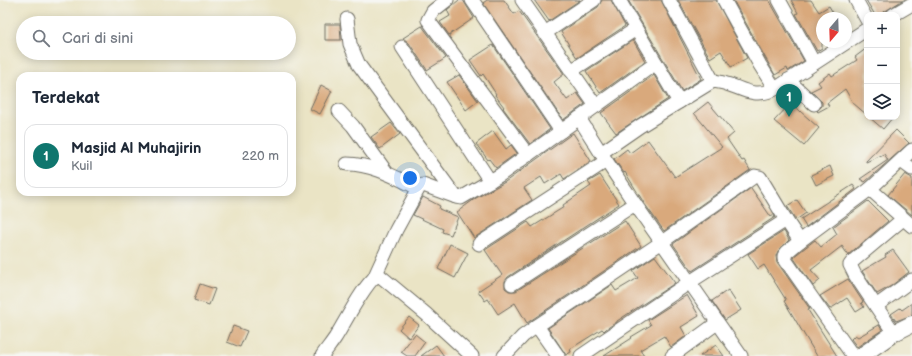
<!DOCTYPE html>
<html lang="id">
<meta charset="utf-8">
<style>
body{margin:0;font-family:"Balsamiq Sans",sans-serif;background:#f2f2f3;color:#1f2937}
.controls{position:absolute;right:12px;top:12px;display:grid;overflow:hidden;border-radius:8px;box-shadow:0 2px 10px #0003}
.controls button{width:36px;height:36px;display:grid;place-items:center;padding:0;border:0;border-bottom:1px solid #e0e1e3;background:#fff;color:#1f2937;font:20px sans-serif}
.compass{position:absolute;left:816px;top:12px;width:36px;height:36px;border-radius:50%;background:#fff;box-shadow:0 2px 10px #0003;rotate:199deg}
.you{position:absolute;left:410px;top:178px;width:14px;height:14px;margin:-10px;border:3px solid #fff;border-radius:50%;background:#1a73e8;box-shadow:0 0 0 6px #1a73e833}
.badge{display:grid;place-items:center;width:26px;height:26px;border-radius:50%;background:#0f766e;color:#fff;font-size:13px;font-weight:700}
.pin{position:absolute;translate:-50% -33px;filter:drop-shadow(0 1px 2px #0008)}
.pin::after{content:'';position:absolute;top:21px;width:14px;height:12px;background:inherit;clip-path:polygon(0 0,100% 0,50% 100%)}
.list{margin:0;padding:0;list-style:none}
h2{display:flex;justify-content:space-between;align-items:center;height:52px;margin:0;padding:0 16px;font-size:17px}
h2 small{font-size:13px;font-weight:400;color:#747a83}
.list li{display:grid;grid-template-columns:26px 1fr auto;gap:12px;align-items:center;box-sizing:border-box;height:64px;margin:0 8px 8px;padding:0 8px;border:1px solid #e0e1e3;border-radius:12px}
.list b{display:block;font-size:15px;white-space:nowrap}
.list p{margin:0;font-size:13px;white-space:nowrap;color:#747a83}
.list em{font-size:13px;font-style:normal;color:#747a83}
.icon{flex:none;width:22px;height:22px;fill:none;stroke:currentColor;stroke-width:2;stroke-linecap:round;stroke-linejoin:round}
.map{position:relative;flex:none;width:912px;height:356px;overflow:hidden}
.search{position:absolute;background:#fff;box-shadow:0 2px 10px #0003;left:16px;top:16px;width:280px;height:44px;display:flex;align-items:center;gap:10px;box-sizing:border-box;padding:0 14px;border-radius:22px;color:#747a83;font-size:15px}
.panel{position:absolute;background:#fff;box-shadow:0 2px 10px #0003;left:16px;top:72px;width:280px;height:124px;border-radius:12px}
.map>svg:first-child{display:block}
.building{fill:#d9a97c}
.lines{fill:none;stroke-linecap:round;stroke-linejoin:round}
.minor-casing{stroke:#6e6c61;stroke-width:15}
.tertiary-casing{stroke:#6e6c61;stroke-width:18}
.minor{stroke:#fff;stroke-width:13}
.tertiary{stroke:#fff;stroke-width:16}
</style>
<div class="map">
<svg width="912" height="356" viewBox="0 0 912 356">
<rect width="100%" height="100%" fill="#f6f6f2"/>
<filter id="ink" filterUnits="userSpaceOnUse"><feTurbulence type="fractalNoise" baseFrequency=".025" numOctaves="2"/><feDisplacementMap in="SourceGraphic" scale="8" xChannelSelector="R" yChannelSelector="G"/><feConvolveMatrix kernelMatrix="1 2 1 2 8 2 1 2 1" color-interpolation-filters="sRGB"/></filter>
<filter id="wash" filterUnits="userSpaceOnUse"><feTurbulence type="fractalNoise" baseFrequency=".012" numOctaves="4" result="noise"/><feDisplacementMap in="SourceGraphic" scale="16" xChannelSelector="R" yChannelSelector="G"/><feGaussianBlur stdDeviation="0.9" result="paint"/><feColorMatrix in="noise" values="0 0 0 0 0 0 0 0 0 0 0 0 0 0 0 0 0 1.4 0 .05"/><feComposite in="paint" operator="in"/></filter>
<g filter="url(#wash)">
<rect width="100%" height="100%" fill="#eae4c5"/>
<g id="blocks">
<g class="building">
<polygon points="459,0 463,0 474,18 449,35 440,22 450,16 447,10"/>
<polygon points="487,0 504,0 514,14 519,11 564,74 554,82 567,100 577,93 585,104 563,120 483,3"/>
<polygon points="534,0 580,0 549,21"/>
<polygon points="602,0 611,0 625,26 577,58 561,32 598,7"/>
<polygon points="628,0 661,0 701,79 682,91"/>
<polygon points="678,0 716,0 747,58 731,67 721,51 710,58"/>
<polygon points="733,0 769,0 804,61 788,71 787,68 775,75"/>
<polygon points="791,0 811,0 819,12 829,6 836,18 822,18 822,48 817,51 796,14 798,13"/>
<polygon points="866,0 903,0 879,15 875,15"/>
<polygon points="325,24 340,24 341,40 325,40"/>
<polygon points="422,26 446,58 427,70 409,43 403,38"/>
<polygon points="633,40 645,61 600,93 586,71"/>
<polygon points="493,45 550,129 530,144 503,108 504,107 495,95 496,94 483,74 481,76 470,60"/>
<polygon points="867,48 867,115 853,103 845,89 827,103 829,106 818,112 817,111 822,106 822,102 811,91 821,86 818,82 830,73 832,76 857,60 855,57"/>
<polygon points="459,75 478,101 466,110 447,82"/>
<polygon points="654,75 668,99 616,133 601,113"/>
<polygon points="321,85 332,91 320,114 310,109"/>
<polygon points="708,102 734,133 727,139 742,161 744,160 750,170 664,231 644,203 625,172 624,173 614,159 627,149 630,153 648,140 675,177 722,147 694,113"/>
<polygon points="791,103 819,128 804,146 774,121"/>
<polygon points="869,117 893,117 883,129"/>
<polygon points="391,123 400,134 380,149 371,137"/>
<polygon points="896,130 909,143 865,182 860,179 888,160 884,154 866,162 866,161"/>
<polygon points="493,131 506,149 511,145 517,153 496,168 489,159 488,160 476,144"/>
<polygon points="573,133 591,161 564,179 561,174 545,184 541,177 524,188 532,200 474,238 457,212 476,198 505,182"/>
<polygon points="830,166 834,176 816,185 811,175"/>
<polygon points="905,174 912,178 912,215 888,195"/>
<polygon points="600,175 619,204 508,277 505,281 505,288 509,291 516,291 625,221 641,246 527,323 515,303 498,314 488,299 485,301 478,291 502,275 485,250 528,222 532,227 564,207 563,205 591,186 588,182"/>
<polygon points="853,185 856,189 806,227 801,219"/>
<polygon points="751,188 771,217 774,215 775,217 692,271 673,244"/>
<polygon points="423,197 440,206 439,209 458,217 451,235 442,232 443,229 413,215"/>
<polygon points="797,200 806,213 796,220 787,206"/>
<polygon points="868,201 888,221 848,255 842,246 811,270 820,280 813,286 793,257 815,240 821,247 837,234 833,227"/>
<polygon points="784,231 789,240 778,251 776,256 777,262 810,309 808,310 837,356 817,356 784,301 786,300 764,265 758,269 748,254"/>
<polygon points="450,244 468,253 455,278 438,269"/>
<polygon points="893,250 909,272 891,286 877,294 862,271 886,257 885,255"/>
<polygon points="655,256 675,283 617,321 617,322 606,329 604,331 602,329 570,349 571,352 566,355 548,328 612,285 616,291 638,278 633,271"/>
<polygon points="848,279 863,302 861,303 864,307 856,312 847,298 830,309 820,296"/>
<polygon points="200,284 215,289 209,305 194,300"/>
<polygon points="728,290 741,310 725,320 712,301"/>
<polygon points="687,295 699,316 681,327 686,336 671,347 664,336 640,350 644,356 604,356 632,338 631,337 651,325 648,320"/>
<polygon points="912,303 912,315 896,321 891,314 900,308 902,310"/>
<polygon points="409,317 419,325 409,338 399,329"/>
<polygon points="879,325 882,330 857,347 851,339 855,335 858,337"/>
<polygon points="233,326 247,331 240,347 227,342"/>
<polygon points="415,334 425,342 415,356 407,356 401,352"/>
<polygon points="436,345 444,356 421,356"/>
<polygon points="716,345 724,356 700,356"/>
</g>
</g>
</g>
<g filter="url(#ink)">
<use href="#blocks" fill-opacity="0" stroke="#6e6c61" stroke-width="1"/>
<g class="lines">
<g class="minor-casing">
<g id="minor">
<polyline points="447,0 433,11 428,20 528,155"/>
<polyline points="472,0 561,131"/>
<polyline points="522,0 596,106"/>
<polyline points="619,0 679,102"/>
<polyline points="669,0 713,81"/>
<polyline points="724,0 760,65 775,89"/>
<polyline points="779,0 814,63"/>
<polyline points="856,0 867,20"/>
<polyline points="893,15 912,4"/>
<polyline points="347,19 350,44 359,65 456,197 461,198 500,175 656,63"/>
<polyline points="545,33 594,0"/>
<polyline points="402,47 490,181"/>
<polyline points="571,71 636,29"/>
<polyline points="788,80 814,104"/>
<polyline points="339,111 353,126 387,173"/>
<polyline points="579,118 601,153"/>
<polyline points="901,161 912,169"/>
<path d="M347 164C372 164 395 177 418 188"/>
<polyline points="870,189 912,226"/>
<polyline points="786,220 800,241 870,189 912,150"/>
<polyline points="800,241 787,252 784,256 784,258 853,356"/>
<polyline points="479,244 606,161"/>
<polyline points="375,276 396,230 420,186 423,185 456,197"/>
<polyline points="512,284 635,204"/>
<polyline points="876,306 912,280"/>
<polyline points="537,326 558,356"/>
<polyline points="894,333 855,275 850,265 853,261 903,219"/>
<path d="M322 356C326 350 331 344 335 338 343 326 367 278 379 275L426 314 472 356"/>
<polyline points="504,356 523,336 537,326 662,242 755,176 760,177 786,220 690,282 581,356"/>
<polyline points="672,356 717,323"/>
<path d="M741 356 635 204 601 153 640 126 713 81C738 83 749 101 775 89L867 29"/>
</g>
</g>
<g class="tertiary-casing">
<polyline id="tertiary" points="861,356 894,333 912,324"/>
</g>
<use href="#minor" class="minor"/>
<use href="#tertiary" class="tertiary"/>
</g>
</g>
</svg>
<div class="controls">
<button>+</button>
<button>−</button>
<button><svg class="icon" aria-label="layers" viewBox="0 0 24 24"><path d="M12 4l9 5-9 5-9-5zM3 14l9 5 9-5"/></svg></button>
</div>
<svg class="compass" viewBox="-18 -18 36 36"><path d="M0-13l5 13h-10z" fill="#e53935"/><path d="M0 13l5-13h-10z" fill="#747a83"/></svg>
<div class="you"></div>
<div class="pin badge" style="left:789px;top:117px">1</div>
<div class="search"><svg class="icon" aria-label="search" viewBox="0 0 24 24"><circle cx="10" cy="10" r="6"/><path d="M15 15l6 6"/></svg>Cari di sini</div>
<section class="panel">
<h2>Terdekat<small></small></h2>
<ul class="list">
<li><span class="badge">1</span><div><b>Masjid Al Muhajirin</b><p>Kuil</p></div><em>220 m</em></li>
</ul>
</section>
</div>
